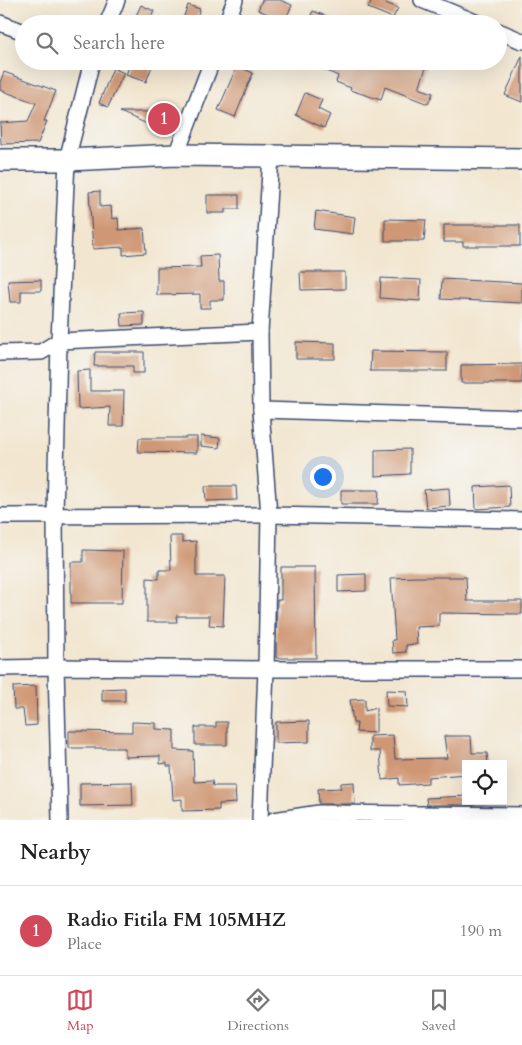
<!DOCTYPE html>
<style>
body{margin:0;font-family:Cardo,serif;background:#f6f6f6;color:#222}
.controls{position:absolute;right:15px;bottom:15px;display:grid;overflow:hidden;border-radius:0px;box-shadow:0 5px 20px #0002}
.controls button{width:45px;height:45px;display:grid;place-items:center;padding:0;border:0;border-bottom:1px solid #e0e0e0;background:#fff;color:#222;font:25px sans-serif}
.you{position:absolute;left:322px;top:476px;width:18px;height:18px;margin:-12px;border:4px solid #fff;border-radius:50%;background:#1a73e8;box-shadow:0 0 0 8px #1a73e833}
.badge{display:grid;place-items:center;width:32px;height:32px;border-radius:50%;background:#d1495b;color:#fff;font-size:16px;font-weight:700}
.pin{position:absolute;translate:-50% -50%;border:2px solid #fff;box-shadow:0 1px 5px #0006}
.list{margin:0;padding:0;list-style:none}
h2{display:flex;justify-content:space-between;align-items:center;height:65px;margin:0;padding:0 20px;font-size:21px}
h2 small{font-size:16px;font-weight:400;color:#767676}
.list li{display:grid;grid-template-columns:32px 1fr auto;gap:15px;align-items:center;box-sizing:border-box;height:90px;padding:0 20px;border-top:1px solid #e0e0e0}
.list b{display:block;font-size:19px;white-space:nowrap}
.list p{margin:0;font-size:16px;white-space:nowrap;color:#767676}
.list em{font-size:16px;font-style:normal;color:#767676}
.icon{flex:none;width:28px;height:28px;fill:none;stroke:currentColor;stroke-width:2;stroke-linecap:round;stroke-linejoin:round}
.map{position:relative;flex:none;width:522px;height:820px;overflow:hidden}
.search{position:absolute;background:#fff;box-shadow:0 5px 20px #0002;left:15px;right:15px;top:15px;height:55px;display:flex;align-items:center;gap:12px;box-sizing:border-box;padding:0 18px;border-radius:28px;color:#767676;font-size:19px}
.sheet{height:155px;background:#fff}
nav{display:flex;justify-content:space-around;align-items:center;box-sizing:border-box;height:70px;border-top:1px solid #e0e0e0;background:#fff;font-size:14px;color:#767676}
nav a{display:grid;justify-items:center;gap:2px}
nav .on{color:#d1495b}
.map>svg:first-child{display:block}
.building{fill:#cf9775}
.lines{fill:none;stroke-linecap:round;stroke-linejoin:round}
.street-casing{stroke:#3b4a6f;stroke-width:18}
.secondary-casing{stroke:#3b4a6f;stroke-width:24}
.street{stroke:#fff;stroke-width:15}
.secondary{stroke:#fff;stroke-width:21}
</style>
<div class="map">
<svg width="522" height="820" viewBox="0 0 522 820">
<rect width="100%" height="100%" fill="#f6f6f2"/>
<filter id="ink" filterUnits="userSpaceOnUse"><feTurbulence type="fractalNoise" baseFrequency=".02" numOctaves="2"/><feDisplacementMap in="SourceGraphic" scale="10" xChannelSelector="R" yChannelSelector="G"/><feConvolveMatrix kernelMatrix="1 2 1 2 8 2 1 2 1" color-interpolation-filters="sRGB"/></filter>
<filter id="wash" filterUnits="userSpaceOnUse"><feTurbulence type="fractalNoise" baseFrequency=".0096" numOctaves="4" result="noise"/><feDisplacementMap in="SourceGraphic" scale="20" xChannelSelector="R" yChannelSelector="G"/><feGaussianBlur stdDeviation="1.12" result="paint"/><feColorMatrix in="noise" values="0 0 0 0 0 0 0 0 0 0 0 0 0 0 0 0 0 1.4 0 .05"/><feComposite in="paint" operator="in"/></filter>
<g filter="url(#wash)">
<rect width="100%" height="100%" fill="#f2e6d0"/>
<g id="blocks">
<g class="building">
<polygon points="262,0 280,0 292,5 285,21 258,10"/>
<polygon points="372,0 378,0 398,8 393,18 368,8"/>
<polygon points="141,5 154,11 148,24 135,18"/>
<polygon points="188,5 200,9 194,24 181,24"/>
<polygon points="313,11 344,23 344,24 307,24"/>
<polygon points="522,56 522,102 505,95"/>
<polygon points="131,61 154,61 146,82 126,75"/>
<polygon points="305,61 418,61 427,65 419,88 433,93 428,104 385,87 381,100 350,90 351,88 336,82 338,76"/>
<polygon points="237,66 253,73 235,117 218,110"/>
<polygon points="113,68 124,73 108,107 99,103"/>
<polygon points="4,72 56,91 44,121 47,121 38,143 1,144 0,123 28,121 36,103 0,90 0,82"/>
<polygon points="305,93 322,100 318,109 330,115 324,128 296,115"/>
<polygon points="120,112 178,112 173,126 152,126"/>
<polygon points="100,191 100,207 111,206 112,219 118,218 119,230 144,228 146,253 123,255 123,247 93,249 89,192"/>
<polygon points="207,195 239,195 239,209 225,209 225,213 207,213"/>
<polygon points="316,211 355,217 353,234 314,229"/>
<polygon points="385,219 426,220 424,241 385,241"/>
<polygon points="444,225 520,225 520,246 463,246 463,242 444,242"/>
<polygon points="218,255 219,281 224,281 224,300 210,300 210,308 200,308 200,294 157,295 157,268 201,267 200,256"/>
<polygon points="300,272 345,272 345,289 301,290"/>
<polygon points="381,278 421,280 420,301 380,298"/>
<polygon points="442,279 522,283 522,303 441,299"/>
<polygon points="41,280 41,291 21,291 21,302 10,302 8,281"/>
<polygon points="144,312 144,325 122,326 121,313"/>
<polygon points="296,342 335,343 335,359 296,359"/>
<polygon points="371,351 447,352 447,371 370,371"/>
<polygon points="95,352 144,352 144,373 133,373 133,366 94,366"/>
<polygon points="522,364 522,383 461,383 461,365"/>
<polygon points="90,370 90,391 124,391 123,426 109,426 110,407 78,409 77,371"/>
<polygon points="201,436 220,438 219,448 201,446"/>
<polygon points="186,437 197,437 197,453 138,452 139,438 186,438"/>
<polygon points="410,449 410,474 375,476 375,450"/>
<polygon points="509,485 510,507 476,509 475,487"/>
<polygon points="205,486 236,486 237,500 206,501"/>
<polygon points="449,488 450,506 426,508 424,490"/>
<polygon points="341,490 379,490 378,504 341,504"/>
<polygon points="170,536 182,536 182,542 196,541 196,576 225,576 223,626 209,625 210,616 176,616 177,622 147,622 147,578 159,579 159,570 171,570"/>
<polygon points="83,550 123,551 122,603 71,603 71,562 83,562"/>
<polygon points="281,567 315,567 316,658 276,658 277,600 281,600"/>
<polygon points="366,574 366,591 338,592 338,575"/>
<polygon points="417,577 466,577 467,601 522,601 522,614 439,613 439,626 416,627 417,644 406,645 406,652 393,653 392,640 395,640 391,578"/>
<polygon points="36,686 37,725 25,726 23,709 14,709 13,687"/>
<polygon points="125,688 125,701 102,701 102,689"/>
<polygon points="386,690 407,691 408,707 387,706"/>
<polygon points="365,699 365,711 376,708 376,733 356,732 357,723 353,723 350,700"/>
<polygon points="309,721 309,742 276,743 276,722"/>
<polygon points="132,722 156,723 156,729 174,730 174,750 193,751 194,782 212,781 213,786 235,786 236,803 219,804 219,810 182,811 182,799 173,800 171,766 167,766 167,763 160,764 160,756 125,757 125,748 69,748 69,731 132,732"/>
<polygon points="216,722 227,722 227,745 195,745 195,727 216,727"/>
<polygon points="393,735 395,759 447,758 444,736 471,736 472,753 487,753 488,764 466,764 466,774 428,777 428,783 399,785 399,778 382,780 380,751 370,751 370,736"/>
<polygon points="132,782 133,805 80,806 80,783"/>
<polygon points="354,782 355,804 319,804 318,789 341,788 341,783"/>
<polygon points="466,796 466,801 505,801 505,805 427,805 426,798"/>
</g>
</g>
</g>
<g filter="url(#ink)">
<use href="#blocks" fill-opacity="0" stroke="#3b4a6f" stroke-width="1"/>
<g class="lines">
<g class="street-casing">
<g id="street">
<polyline points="422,0 480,24"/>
<polyline points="0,23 24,32"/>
<polyline points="107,24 117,0"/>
<polyline points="226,24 235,0"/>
<polyline points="498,31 522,41"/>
<polyline points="176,155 212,61"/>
<polyline points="0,353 41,352 59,341 260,332"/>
<polyline points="261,410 522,418"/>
<polyline points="0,516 269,515 522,520"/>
<polyline points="0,668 56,667 266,669 522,669"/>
<polyline points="60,820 56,667 55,515 59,341 67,160 92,61"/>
<polyline points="260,820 266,669 269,515 261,410 260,332 271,156"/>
<polyline points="274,820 319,813 522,815"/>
</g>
</g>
<g class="secondary-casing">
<polyline id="secondary" points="0,160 67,160 176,155 522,159"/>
</g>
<use href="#street" class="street"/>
<use href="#secondary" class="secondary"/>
</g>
</g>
</svg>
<div class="controls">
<button><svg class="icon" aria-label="locate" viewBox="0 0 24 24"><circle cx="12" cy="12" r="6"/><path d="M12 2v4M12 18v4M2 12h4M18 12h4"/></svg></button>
</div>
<div class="you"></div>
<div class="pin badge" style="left:164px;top:119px">1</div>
<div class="search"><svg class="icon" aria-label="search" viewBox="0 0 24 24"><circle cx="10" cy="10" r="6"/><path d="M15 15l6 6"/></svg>Search here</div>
</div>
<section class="sheet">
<h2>Nearby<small></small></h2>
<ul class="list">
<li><span class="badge">1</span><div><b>Radio Fitila FM 105MHZ</b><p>Place</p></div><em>190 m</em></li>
</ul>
</section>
<nav>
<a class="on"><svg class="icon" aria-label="map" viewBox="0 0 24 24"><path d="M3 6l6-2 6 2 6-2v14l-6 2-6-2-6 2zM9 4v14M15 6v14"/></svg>Map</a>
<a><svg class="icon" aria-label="directions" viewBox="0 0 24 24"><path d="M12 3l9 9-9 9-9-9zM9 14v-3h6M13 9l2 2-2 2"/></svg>Directions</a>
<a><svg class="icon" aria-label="saved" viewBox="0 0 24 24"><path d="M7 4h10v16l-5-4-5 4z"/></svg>Saved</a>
</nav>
